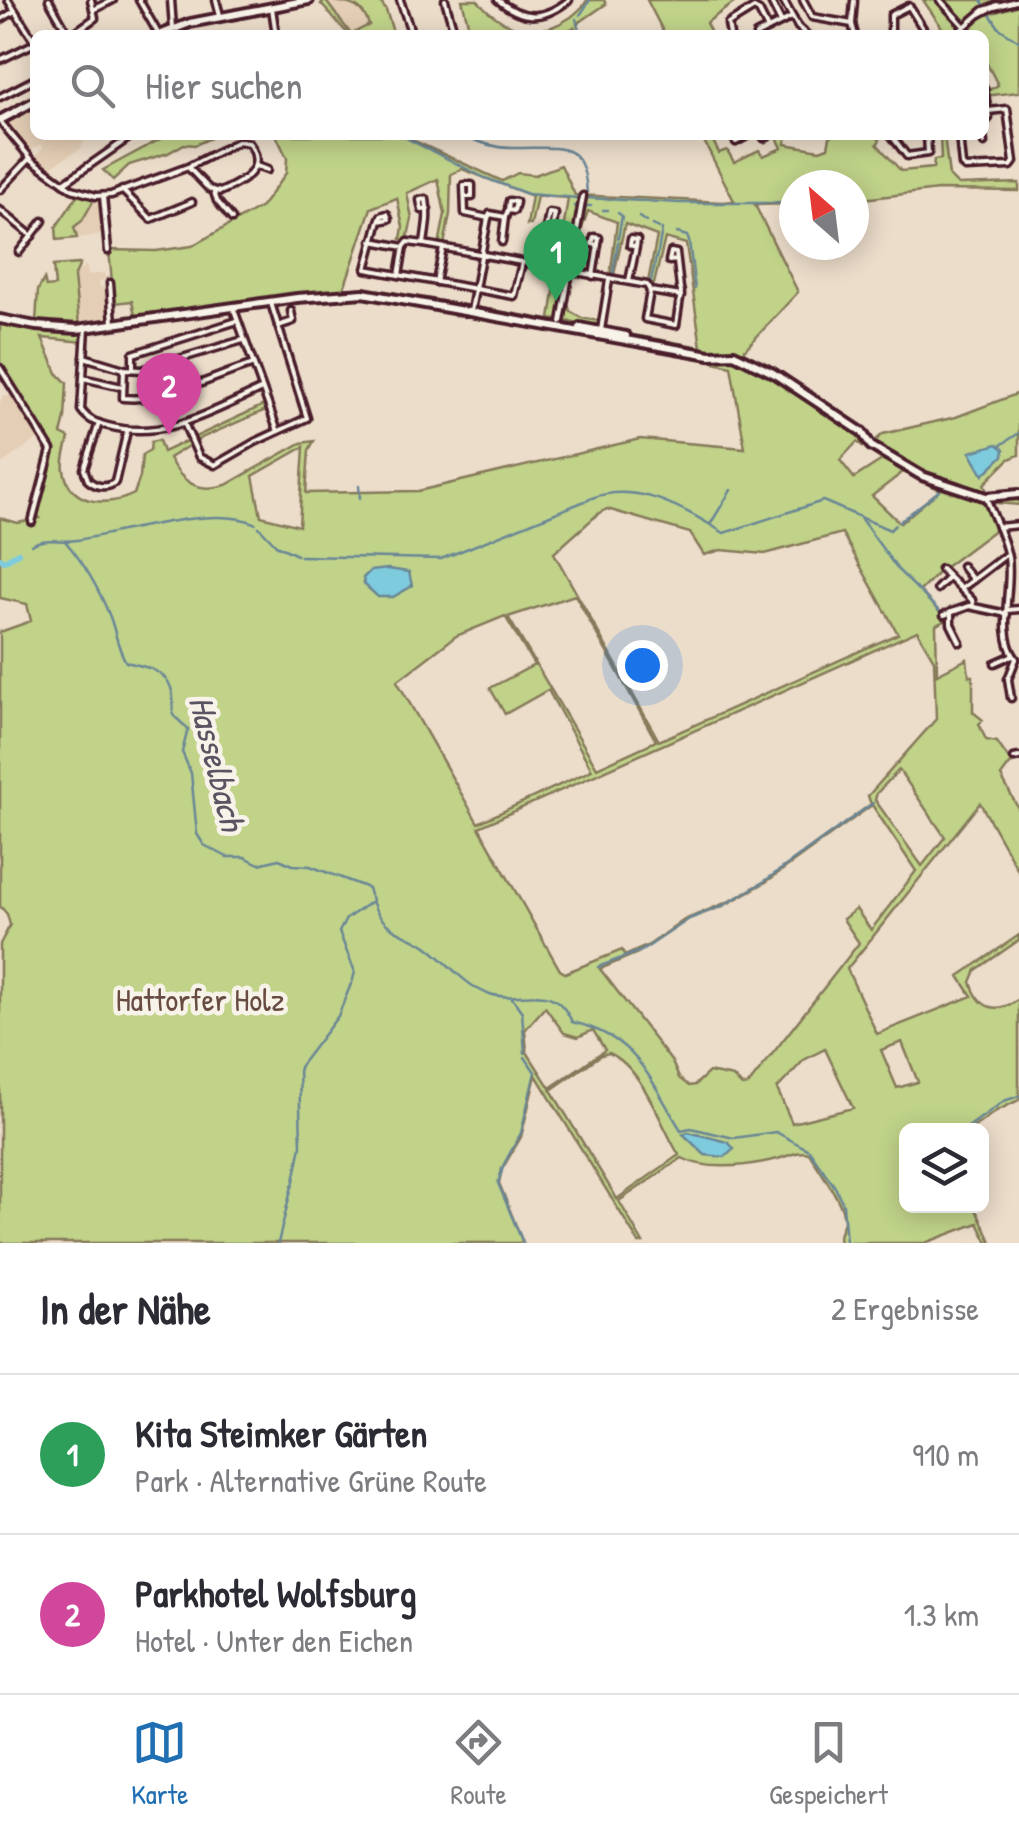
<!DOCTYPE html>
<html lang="de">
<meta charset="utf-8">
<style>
body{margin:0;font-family:"Patrick Hand",sans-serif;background:#f7f7f7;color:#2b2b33}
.controls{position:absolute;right:30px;bottom:30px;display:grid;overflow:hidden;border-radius:15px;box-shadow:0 5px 25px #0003}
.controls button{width:90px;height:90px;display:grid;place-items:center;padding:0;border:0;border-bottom:2px solid #e1e1e2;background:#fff;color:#2b2b33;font:50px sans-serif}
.compass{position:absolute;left:779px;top:170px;width:90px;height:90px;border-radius:50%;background:#fff;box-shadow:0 5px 25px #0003;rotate:332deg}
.you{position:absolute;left:642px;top:665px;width:35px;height:35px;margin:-25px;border:8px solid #fff;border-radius:50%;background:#1a73e8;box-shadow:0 0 0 15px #1a73e833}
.badge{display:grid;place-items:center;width:65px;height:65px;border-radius:50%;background:#1f6fb2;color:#fff;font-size:32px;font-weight:700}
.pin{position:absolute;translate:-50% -82px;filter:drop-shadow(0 2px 5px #0008)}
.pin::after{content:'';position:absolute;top:52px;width:35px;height:30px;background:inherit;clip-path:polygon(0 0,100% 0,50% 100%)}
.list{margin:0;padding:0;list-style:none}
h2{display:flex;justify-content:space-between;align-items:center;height:130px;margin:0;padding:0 40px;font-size:42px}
h2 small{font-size:32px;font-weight:400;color:#7c7c81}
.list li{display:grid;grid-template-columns:65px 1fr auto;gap:30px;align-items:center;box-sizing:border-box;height:160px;padding:0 40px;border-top:2px solid #e1e1e2}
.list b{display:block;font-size:38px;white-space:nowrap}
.list p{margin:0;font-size:32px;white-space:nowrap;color:#7c7c81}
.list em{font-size:32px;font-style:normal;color:#7c7c81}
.icon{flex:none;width:55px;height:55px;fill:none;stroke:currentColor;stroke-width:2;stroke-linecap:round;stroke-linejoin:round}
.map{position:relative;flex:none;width:1019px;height:1243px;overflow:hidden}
.search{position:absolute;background:#fff;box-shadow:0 5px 25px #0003;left:30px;right:30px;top:30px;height:110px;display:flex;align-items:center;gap:25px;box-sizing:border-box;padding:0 35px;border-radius:15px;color:#7c7c81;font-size:38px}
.sheet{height:450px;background:#fff}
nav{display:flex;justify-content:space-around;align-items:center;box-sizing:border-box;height:140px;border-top:2px solid #e1e1e2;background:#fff;font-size:28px;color:#7c7c81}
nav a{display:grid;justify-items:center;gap:5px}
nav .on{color:#1f6fb2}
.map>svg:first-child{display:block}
.built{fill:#e4ceb5}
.green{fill:#c0d389;stroke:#85795a;stroke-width:2.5;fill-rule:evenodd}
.water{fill:#7fcbde;stroke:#6a8696;stroke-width:2.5}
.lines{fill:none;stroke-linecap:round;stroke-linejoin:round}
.stream{stroke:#6a8696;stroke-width:2.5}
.river{stroke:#7fcbde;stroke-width:6}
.minor-casing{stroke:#4a1f2b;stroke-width:11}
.tertiary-casing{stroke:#4a1f2b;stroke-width:14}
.minor{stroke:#f7f3e8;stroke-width:4}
.tertiary{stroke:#f7f3e8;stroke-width:6}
.labels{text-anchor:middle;stroke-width:9;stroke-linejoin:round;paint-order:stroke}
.park-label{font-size:32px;fill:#684c42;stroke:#f7f3e8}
.water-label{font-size:35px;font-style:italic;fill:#5a5361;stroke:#f7f3e8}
</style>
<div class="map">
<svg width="1019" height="1243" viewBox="0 0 1019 1243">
<rect width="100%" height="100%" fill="#ecddca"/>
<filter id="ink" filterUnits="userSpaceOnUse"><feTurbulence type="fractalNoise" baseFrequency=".01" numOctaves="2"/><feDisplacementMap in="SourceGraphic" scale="20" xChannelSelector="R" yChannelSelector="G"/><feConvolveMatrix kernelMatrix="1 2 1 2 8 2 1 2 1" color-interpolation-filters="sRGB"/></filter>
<g filter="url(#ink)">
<g class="built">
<polygon points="325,0 353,3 364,14 369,25 351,34"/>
<polygon points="35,107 35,135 88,135 81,148 50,167 36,156 43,147 40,144 29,152 7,122"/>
<polygon points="96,196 103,196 106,234 77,238 74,227"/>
<polygon points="86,265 88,275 105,273 106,280 99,281 100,287 110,287 112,320 79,325 74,276"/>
<polygon points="3,395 19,396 43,435 0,465 0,403"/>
</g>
<g class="green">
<path d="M325 0 351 34 369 25C362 3 349 4 330 0H379L386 10 394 35H349L321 4Z"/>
<path d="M462 0H477C504 30 536 41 571 17 578 11 583 8 587 0H604L606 4 577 24 582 35 574 27 562 35H471Z"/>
<polygon points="647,0 738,0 706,23 712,35 665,35"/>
<polygon points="923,0 1002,0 990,4 993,13 1019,5 1019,92 984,96 984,93 998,85 984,58 984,35 976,35 971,26 961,35 947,35"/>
<polygon points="168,135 217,135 195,145 184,144 168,153 129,165 113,180 103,170"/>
<path d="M276 135H414L410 139 502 181 518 173 535 175 561 165 575 195 723 202 734 201 701 135H710L719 153 727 150 734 162 759 150 763 156 782 148 776 135H787L785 144 820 150 828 147 830 137 833 135H875L880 140 877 144 901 171 933 168 934 160 941 159 940 135H944L949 176 958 185 1019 183V191L938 190 854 200V185H794V204L755 205 798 292 737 358 764 370 874 442 883 434 956 417 1019 393V455L1009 459 984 484 987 492 1019 497V505L985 502 996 529 940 571 920 591 947 620 936 625 937 674 967 659 969 676H973V712L983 720 979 724 986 740 997 742 1008 758 1019 754V760L1010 764 1001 776 1019 810V872L980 803 847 969 877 1034 972 996 959 976 1019 935V940L976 970 971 982C979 1009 996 1015 1019 999V1100L996 1111 970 1130H906V1175L904 1174V1182L906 1179V1206H974L992 1243H988L978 1223 925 1243H840C837 1232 843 1230 844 1220 844 1203 818 1168 809 1153 797 1150 789 1156 778 1159 748 1166 709 1172 682 1158L619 1201 643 1243H639L536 1075 521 1137 502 1169 499 1183 523 1243H0V944L10 925 7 914 0 906V632L31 621 27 604 0 598V518L18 523 40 518 35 513 53 450 0 368V320L51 330 84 332V342L42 338 57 373 67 383 65 418 61 434 69 438C67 448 62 459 64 470 69 505 107 508 134 494L140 477 142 455 150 450 151 442 159 440 163 452 266 404 268 409 201 438 169 458C182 483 198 493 226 485L301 443 314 441 309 450 306 493 418 491 640 439 745 448 731 366 660 349 357 297 315 299 115 329 114 320 135 316 132 301 114 303 109 250 156 251 192 246 261 207 286 173 287 158ZM462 169 532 196 527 225H531L537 196 568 198 550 319 602 326 600 321 582 318 570 311 567 301 580 234 588 211 617 222 610 278 613 279 625 224 657 236 648 282 654 284 665 238 686 244 701 347 380 290 344 288 371 208 397 198 403 227 401 239 407 240 412 219 407 193 438 179 445 214 439 245H444L450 214 451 174ZM857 442 882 460 854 478 840 460ZM304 447 299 526 261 516 253 476ZM903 472 940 490 900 523 872 496ZM607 509 690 533 704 555 721 550 765 554 842 533 898 634 659 741 554 553 599 513ZM575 595 656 741 597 768 508 617ZM505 616 534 665 490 688 505 714 548 690 592 770 478 823 397 681 456 636ZM917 631 934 660 936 719 868 796 871 804 767 880 730 901 684 920 649 945 625 956 622 950 565 973 560 970 479 827ZM899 770 945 837 922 866 875 800 877 793ZM872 805 916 871 871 930 856 909 843 919 859 943 748 1085 742 1086 733 1077 709 1072 695 1085 689 1086 679 1078 672 1062 600 969 638 953 689 919 723 906 766 882ZM545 1007 564 1033 578 1037 593 1030 605 1050 550 1088 527 1052 525 1030ZM902 1042 918 1082 897 1088 881 1050ZM825 1049 853 1108 792 1123 777 1089 804 1060ZM609 1053C643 1068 661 1126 679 1155L617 1199 551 1090 601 1055Z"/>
<polygon points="80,192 96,196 82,221 74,227 77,238 57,240 56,227"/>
<polygon points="80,264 74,277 79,325 36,322 38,290 44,279 46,287 55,286 53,266"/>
</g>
<g class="water">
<polygon points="997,444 1004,449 1003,456 983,475 970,452"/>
<polygon points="388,569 409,572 412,586 393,597 378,597 364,584 363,578 370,571"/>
<polygon points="688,1132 728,1142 734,1149 725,1157 705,1155 683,1134"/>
</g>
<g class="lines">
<g class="stream">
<polyline points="981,0 999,28 1019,41"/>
<polyline points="580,15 590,0"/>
<polyline points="576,19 581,35"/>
<polyline points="403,135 406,138"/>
<path d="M462 135C479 143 498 149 517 148 562 148 586 140 587 197"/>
<polyline points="408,139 485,178 528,194 578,198"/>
<polyline points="586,198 680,203 794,203"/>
<polyline points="574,206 591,206"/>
<polyline points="603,210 608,210"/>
<polyline points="618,213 622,216 618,239"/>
<polyline points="639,217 646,222"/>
<polyline points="652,225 659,228"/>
<polyline points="677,233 687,236 689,241 695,289"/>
<polyline points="658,252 662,229"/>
<polyline points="613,273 618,242"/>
<polyline points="651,281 657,254"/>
<polyline points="1001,445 1019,433"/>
<polyline points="359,486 360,498"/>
<path d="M592 498C639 481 684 509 724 533L823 501 890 530 895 525"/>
<polyline points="861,519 898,570 941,613"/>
<polyline points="899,522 940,490"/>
<polyline points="711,523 731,490"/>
<polyline points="259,527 276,545 297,555"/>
<path d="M65 541C85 564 99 589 110 617 116 633 117 647 126 662 161 670 177 676 173 715L188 729 182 752 191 773 197 834 204 845 227 857H245L259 864 279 859 293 865 310 866 368 888 370 895"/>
<path d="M31 545C47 536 60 543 77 540 121 533 216 504 256 524"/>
<polyline points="300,556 441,559 590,499"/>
<path d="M371 897C373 904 376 912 381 918 393 933 411 935 426 946 446 960 463 984 486 993 523 1006 551 976 572 1022 638 1037 649 1079 681 1130L691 1128 734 1138 776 1132 809 1150 835 1187 843 1204 846 1243"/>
<polyline points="598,967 643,950 689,919 724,905 762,883 873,803"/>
<polyline points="352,983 355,972 339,932 346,919 372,901"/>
<polyline points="512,998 522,1012 525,1053"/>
<polyline points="964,1130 1004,1101 1019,1096"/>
<polyline points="293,1186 301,1146 299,1067 338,1016 351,984"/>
<polyline points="900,1199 906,1192"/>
<polyline points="278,1243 292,1186"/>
<polyline points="523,1243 498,1183 504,1164 521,1133 535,1072 525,1057"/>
</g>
<polyline class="river" points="0,558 4,561 18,553"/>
<g class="minor-casing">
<g id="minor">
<polyline points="8,0 35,42"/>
<polyline points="49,0 69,35"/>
<polyline points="139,0 159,35"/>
<polyline points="171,0 173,28"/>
<polyline points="216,0 220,15"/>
<polyline points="400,0 412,35"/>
<polyline points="445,0 455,35"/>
<path d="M498 0C523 21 544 20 569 0"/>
<polyline points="770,0 781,22"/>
<polyline points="783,0 798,27 807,35"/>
<polyline points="803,0 812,17 852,24 855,35"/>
<polyline points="940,0 964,26"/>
<polyline points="272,8 276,35"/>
<polyline points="95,9 113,0"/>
<polyline points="980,14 997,5"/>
<polyline points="0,20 13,12"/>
<polyline points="852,24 854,1"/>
<polyline points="71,35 95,18 91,0"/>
<polyline points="730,35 728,24 754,8 759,11 768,29"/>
<polyline points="756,35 792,17"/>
<polyline points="891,35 891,15 909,6 927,35"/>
<polyline points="955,35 984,10 1019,0"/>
<polyline points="0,60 35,43"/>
<polyline points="984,88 989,118 984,123"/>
<polyline points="0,97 35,79"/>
<path d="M0 121 32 160 72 189 96 196 111 195 188 167 239 141 249 143C268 169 243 182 220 192L209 189 188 167"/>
<polyline points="731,135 736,142 749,135"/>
<polyline points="762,135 764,138 770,135"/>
<polyline points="891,135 907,156 928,153 927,135"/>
<polyline points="959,135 962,165 965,168 1011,166 1014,162 1007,109 988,111"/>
<polyline points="983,135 984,143"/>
<polyline points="256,166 267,170"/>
<polyline points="64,183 133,135"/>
<polyline points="0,190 30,158"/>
<polyline points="122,190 151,219 192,202"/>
<polyline points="214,192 217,201 232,219"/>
<polyline points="103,196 108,251"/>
<polyline points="465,197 472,197 472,185 464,185 465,213 488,218"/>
<polyline points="0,210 32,236"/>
<polyline points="379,221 389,219 387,214 381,216 379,221 366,269 514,296 522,263"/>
<polyline points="372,241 404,247 408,242 424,244 647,285 650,291 681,296"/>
<polyline points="502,242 505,217"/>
<path d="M424 244C426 228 429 215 426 199L420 200 422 210 428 209"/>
<polyline points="19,252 43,221"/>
<polyline points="539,266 549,213 555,214 552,229 546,229"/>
<polyline points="399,275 404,247"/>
<polyline points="593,276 599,238 594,237 592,244 598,245"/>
<polyline points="629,281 636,247 637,240 631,239 630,245 636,247"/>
<polyline points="436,282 443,248"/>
<polyline points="110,283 113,323"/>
<polyline points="650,291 645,319 676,325 681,292 680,288 676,253 671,252 669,261 677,260"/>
<polyline points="233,307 277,429"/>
<polyline points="471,311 488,218 490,214 505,217 508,210 514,211 516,202 509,201 508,210"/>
<polyline points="561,322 583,196"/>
<polyline points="278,326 293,321 291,311"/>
<path d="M86 328 81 410C88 420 96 423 108 426 164 441 210 412 260 390"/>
<polyline points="601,330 609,280"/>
<polyline points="84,357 124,369 142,370 243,340"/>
<polyline points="0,368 51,450 32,522"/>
<path d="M124 369 123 398C169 402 208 378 251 365"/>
<polyline points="133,369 133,354 237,321"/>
<polyline points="83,378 122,387"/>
<path d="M99 423 84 469 88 480C96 487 107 489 115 482L127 431"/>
<polyline points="184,423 199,457 215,465 255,442 307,418 271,303"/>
<path d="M986 497C993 516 1004 537 1008 557 1013 588 996 633 1016 659"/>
<polyline points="998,527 1019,525"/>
<polyline points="962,566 973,580"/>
<polyline points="941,569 972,600 973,606"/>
<polyline points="937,589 948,578"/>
<polyline points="961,589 1007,554"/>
<polyline points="1007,610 1019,609"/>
<polyline points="951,612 951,624 960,642"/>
<polyline points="944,615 969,606 1007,614"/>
<polyline points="995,663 1013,655"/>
<polyline points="1011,698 1008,679 1016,659"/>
<polyline points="1014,758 1019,757"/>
</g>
</g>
<g class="tertiary-casing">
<g id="tertiary">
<polyline points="159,35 190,23 309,0"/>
<polyline points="0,120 35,101"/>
<polyline points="0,319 36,326 77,329 297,298 363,293 710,355 734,354 773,373 862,432 871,446 922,476 986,497 1019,494"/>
<polyline points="580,327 626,336"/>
</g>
</g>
<use href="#minor" class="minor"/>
<use href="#tertiary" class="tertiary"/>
</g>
</g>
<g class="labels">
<g class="park-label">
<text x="200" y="1011">Hattorfer Holz</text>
</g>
<g class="water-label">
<text transform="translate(217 763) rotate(76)" y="12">Hasselbach</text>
</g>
</g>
</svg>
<div class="controls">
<button><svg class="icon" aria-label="layers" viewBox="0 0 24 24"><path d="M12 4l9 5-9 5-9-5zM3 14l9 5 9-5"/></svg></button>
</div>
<svg class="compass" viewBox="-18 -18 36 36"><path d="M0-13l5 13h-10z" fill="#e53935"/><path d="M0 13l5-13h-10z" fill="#7c7c81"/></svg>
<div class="you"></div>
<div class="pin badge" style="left:556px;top:301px;background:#2e9e5b">1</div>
<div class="pin badge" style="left:169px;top:435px;background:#d1479c">2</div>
<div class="search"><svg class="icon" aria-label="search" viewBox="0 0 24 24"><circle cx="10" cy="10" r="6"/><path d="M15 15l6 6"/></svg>Hier suchen</div>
</div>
<section class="sheet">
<h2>In der Nähe<small>2 Ergebnisse</small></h2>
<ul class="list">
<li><span class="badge" style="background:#2e9e5b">1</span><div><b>Kita Steimker Gärten</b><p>Park · Alternative Grüne Route</p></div><em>910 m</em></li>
<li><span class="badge" style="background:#d1479c">2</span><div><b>Parkhotel Wolfsburg</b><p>Hotel · Unter den Eichen</p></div><em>1.3 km</em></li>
</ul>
</section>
<nav>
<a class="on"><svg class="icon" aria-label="map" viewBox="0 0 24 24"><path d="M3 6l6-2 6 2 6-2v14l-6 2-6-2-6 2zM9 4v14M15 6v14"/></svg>Karte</a>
<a><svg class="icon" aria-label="directions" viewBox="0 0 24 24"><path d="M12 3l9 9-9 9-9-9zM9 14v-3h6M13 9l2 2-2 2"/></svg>Route</a>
<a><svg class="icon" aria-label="saved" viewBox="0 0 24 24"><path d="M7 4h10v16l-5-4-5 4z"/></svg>Gespeichert</a>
</nav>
